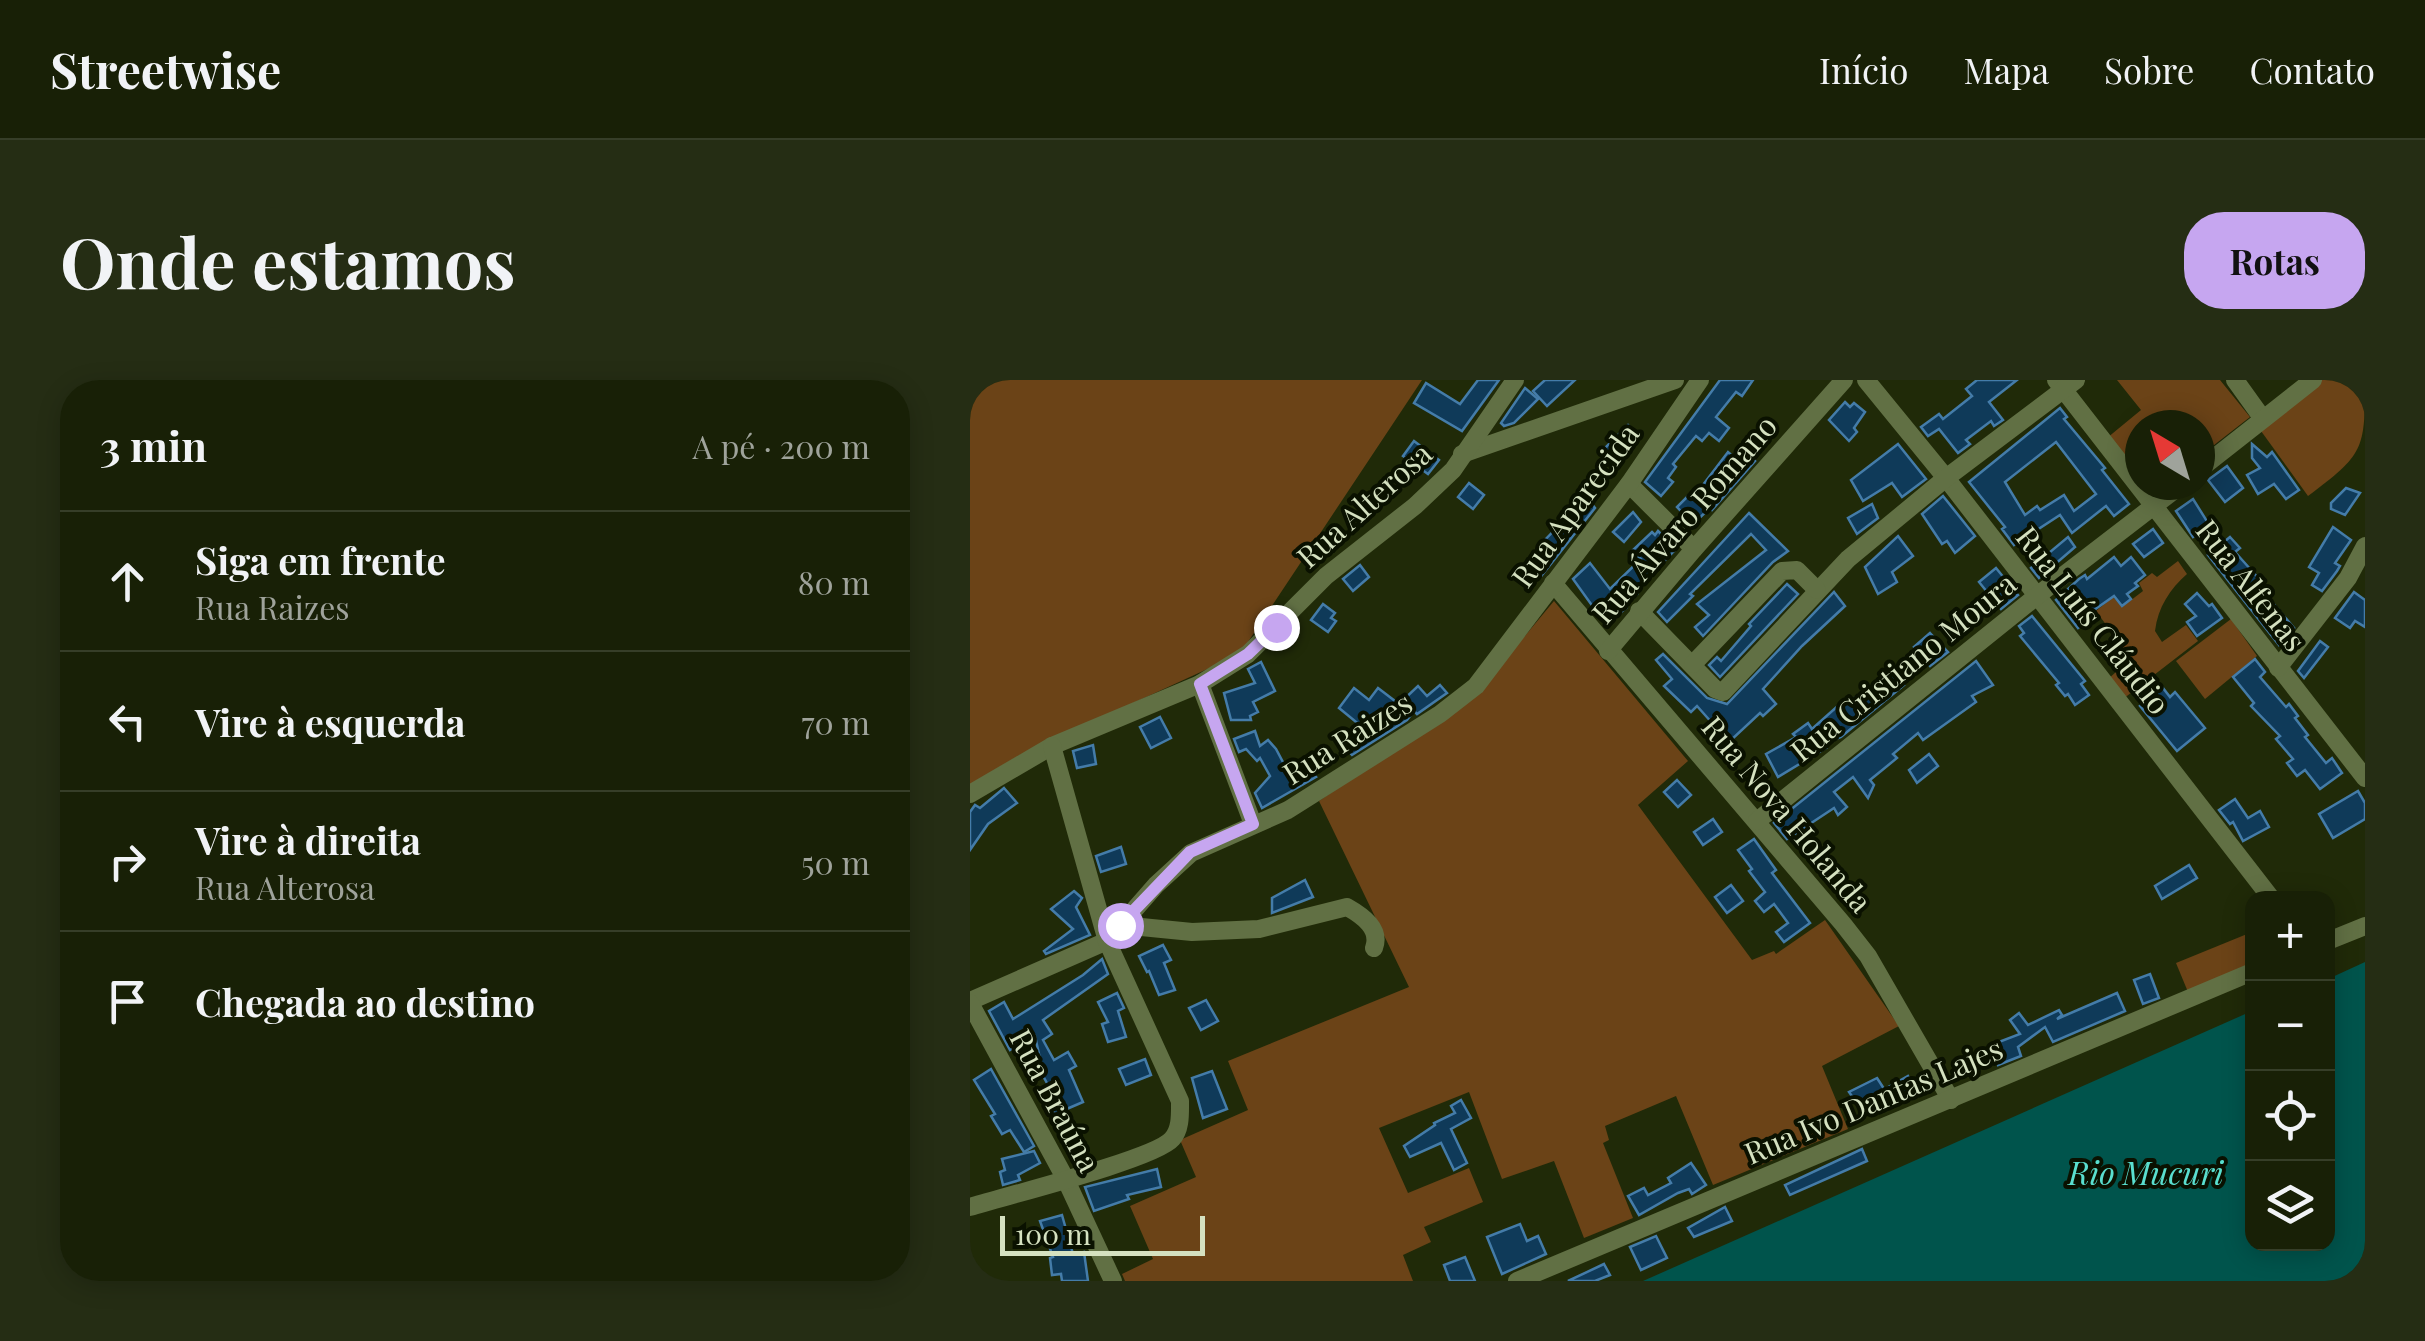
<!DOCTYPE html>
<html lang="pt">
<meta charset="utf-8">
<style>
body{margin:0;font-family:"Playfair Display",serif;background:#252d14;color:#f1f3f6}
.controls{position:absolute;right:30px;bottom:30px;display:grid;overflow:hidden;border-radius:20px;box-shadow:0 5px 25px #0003}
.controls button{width:90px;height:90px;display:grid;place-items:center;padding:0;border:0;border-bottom:2px solid #363e28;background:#182006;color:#f1f3f6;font:50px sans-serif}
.compass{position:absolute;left:1155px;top:30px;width:90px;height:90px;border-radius:50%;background:#182006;box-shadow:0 5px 25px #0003;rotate:322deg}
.scale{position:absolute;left:30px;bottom:25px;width:205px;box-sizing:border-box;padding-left:10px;border:5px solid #d5e1c0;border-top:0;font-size:28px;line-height:35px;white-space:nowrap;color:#d5e1c0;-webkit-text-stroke:8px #0a1100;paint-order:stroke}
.stop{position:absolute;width:30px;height:30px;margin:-22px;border:8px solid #c6a6f0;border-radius:50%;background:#fff}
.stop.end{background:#c6a6f0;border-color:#fff;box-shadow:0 2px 10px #0008}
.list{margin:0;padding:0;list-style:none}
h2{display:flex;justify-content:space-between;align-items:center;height:130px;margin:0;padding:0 40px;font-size:42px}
h2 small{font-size:32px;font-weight:400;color:#9fa39b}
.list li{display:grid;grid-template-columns:65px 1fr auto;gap:30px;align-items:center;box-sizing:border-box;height:140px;padding:0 40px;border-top:2px solid #363e28}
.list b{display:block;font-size:38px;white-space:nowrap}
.list p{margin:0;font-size:32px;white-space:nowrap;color:#9fa39b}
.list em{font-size:32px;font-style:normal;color:#9fa39b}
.icon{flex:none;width:55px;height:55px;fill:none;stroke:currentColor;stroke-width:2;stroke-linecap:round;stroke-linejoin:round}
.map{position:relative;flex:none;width:1395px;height:901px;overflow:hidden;border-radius:40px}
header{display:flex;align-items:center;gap:60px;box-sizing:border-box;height:140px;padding:0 50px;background:#182006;border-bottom:2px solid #363e28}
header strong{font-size:48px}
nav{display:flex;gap:55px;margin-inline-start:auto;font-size:35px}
.intro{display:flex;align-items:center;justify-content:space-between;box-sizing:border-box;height:240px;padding:0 60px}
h1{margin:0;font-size:70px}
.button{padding:25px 45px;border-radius:40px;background:#c6a6f0;color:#111;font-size:35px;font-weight:700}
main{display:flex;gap:60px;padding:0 60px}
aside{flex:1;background:#182006;border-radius:40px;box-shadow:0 5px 25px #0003}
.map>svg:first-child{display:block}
.green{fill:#6b4317}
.water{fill:#00544c}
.building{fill:#0f3a59;stroke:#447ca9;stroke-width:2.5;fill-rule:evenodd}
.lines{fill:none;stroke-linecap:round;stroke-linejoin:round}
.minor{stroke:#617044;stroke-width:18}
.route{stroke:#c6a6f0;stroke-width:12}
.labels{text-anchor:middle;stroke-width:8;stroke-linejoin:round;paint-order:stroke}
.street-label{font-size:30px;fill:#d5e1c0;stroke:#0a1100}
.water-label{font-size:32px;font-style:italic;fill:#5adfcf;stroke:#0a1100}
</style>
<header>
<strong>Streetwise</strong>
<nav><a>Início</a><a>Mapa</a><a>Sobre</a><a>Contato</a></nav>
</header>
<div class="intro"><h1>Onde estamos</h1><a class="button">Rotas</a></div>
<main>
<aside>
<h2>3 min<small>A pé · 200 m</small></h2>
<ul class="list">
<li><svg class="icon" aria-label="ahead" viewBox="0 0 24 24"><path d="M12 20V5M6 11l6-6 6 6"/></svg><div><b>Siga em frente</b><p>Rua Raizes</p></div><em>80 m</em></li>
<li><svg class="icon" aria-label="left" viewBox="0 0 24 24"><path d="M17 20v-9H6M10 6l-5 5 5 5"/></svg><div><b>Vire à esquerda</b></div><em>70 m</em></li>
<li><svg class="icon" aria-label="right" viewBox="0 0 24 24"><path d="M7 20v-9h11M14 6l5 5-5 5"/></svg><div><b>Vire à direita</b><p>Rua Alterosa</p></div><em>50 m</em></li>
<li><svg class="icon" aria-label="arrive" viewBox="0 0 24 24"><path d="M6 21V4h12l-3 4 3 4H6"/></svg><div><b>Chegada ao destino</b></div></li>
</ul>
</aside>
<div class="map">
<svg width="1395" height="901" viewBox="0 0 1395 901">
<rect width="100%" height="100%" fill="#202a08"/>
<g class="green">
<polygon points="0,0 452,0 270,274 50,375 0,405"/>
<polygon points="1147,0 1250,0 1280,37 1230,76 1230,45 1170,45 1170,98 1137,58 1171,30"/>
<path d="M1349 0H1395C1395 70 1394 74 1338 116L1291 51Z"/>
<path d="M1208 181 1217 194C1200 209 1188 227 1185 251L1192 262 1216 245 1228 261 1153 319 1138 299 1161 279 1126 231 1143 217 1152 227 1173 211 1169 203 1182 193 1187 197Z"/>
<polygon points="584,221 718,381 668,425 782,580 804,571 806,574 855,540 929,646 852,686 878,749 743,805 706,716 635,746 639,760 633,763 663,838 614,858 584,781 532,799 499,712 409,748 438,813 499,788 513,822 454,847 461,862 433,875 443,901 155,901 152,894 183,879 160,826 226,797 210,760 278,730 258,681 439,607 349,421 508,312"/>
<polygon points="1261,239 1287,276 1235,319 1206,281"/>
<polygon points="1282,552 1282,584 1218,612 1206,583"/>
</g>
<polygon class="water" points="1395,582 1395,901 673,901 1282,631 1282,864 1358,864 1358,599"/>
<g class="building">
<polygon points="508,0 529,0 492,51 444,23 456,3 490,24"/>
<polygon points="575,0 605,0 577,26 563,11"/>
<polygon points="750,0 783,0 772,16 766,12 746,37 759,48 749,61 739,53 732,61 726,56 703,84 706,87 698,98 703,102 691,116 675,102"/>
<polygon points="1007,0 1047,0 1019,22 1033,40 1024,46 1021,41 996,60 1000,64 988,73 969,49 958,56 951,47 969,34 973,39 1002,16 996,9"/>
<polygon points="555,8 568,19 544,43 534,46 531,43"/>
<polygon points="875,22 880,27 884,23 895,32 884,48 887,52 879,61 859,40"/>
<path d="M1090 28 1097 37 1094 39 1135 88 1132 90 1159 124 1144 136 1136 126 1102 153 1090 135 1044 165 1032 149 1035 147 999 102ZM1086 62 1126 114 1104 131 1094 115 1070 130 1067 126 1055 135 1035 102Z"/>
<polygon points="658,45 668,56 644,79 634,69"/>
<polygon points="788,54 797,62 783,79 785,81 742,130 740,128 723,144 707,127 720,114 723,118 758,72 766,79"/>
<polygon points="444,61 469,80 458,94 433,76"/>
<polygon points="928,64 956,99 932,117 922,103 893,121 881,100"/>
<polygon points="1282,64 1297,77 1302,72 1329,110 1316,119 1304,104 1288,114 1277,95 1290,88 1282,78"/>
<polygon points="1257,86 1273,108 1255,122 1238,100"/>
<polygon points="499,103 514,115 503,129 488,117"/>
<polygon points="1376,108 1390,113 1375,135 1361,129 1361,123"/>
<polygon points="614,114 625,128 572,195 559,180 573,168 570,165 605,129 601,124"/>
<polygon points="973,116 1005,156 985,173 977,161 972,164 952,134"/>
<polygon points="1223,119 1240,146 1223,157 1206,131"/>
<polygon points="902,124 908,138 887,154 878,138"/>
<polygon points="663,132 671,142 654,162 643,152"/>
<polygon points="779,133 818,171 803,182 733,256 725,247 739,235 727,224 796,170 781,154 720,214 723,216 697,242 688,232"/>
<polygon points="1363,147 1381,160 1365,183 1370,186 1367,191 1352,211 1342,205 1349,193 1339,187"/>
<polygon points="1183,149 1193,163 1174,177 1163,164"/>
<polygon points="688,151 706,169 665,211 667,214 654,226 656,228 636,245 603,199 620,183 640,209 671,179 662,171 682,152 685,155"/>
<polygon points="928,156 943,176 922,192 927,202 908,214 895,187"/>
<polygon points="1098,157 1105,167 1069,198 1061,188"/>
<polygon points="1260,157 1270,168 1265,172 1290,200 1286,203 1324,248 1309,265 1238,175"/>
<polygon points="1144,177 1151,186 1161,177 1175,195 1165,203 1168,206 1157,214 1161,219 1152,226 1144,216 1117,235 1120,239 1108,248 1086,220 1109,199 1115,195 1117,199"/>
<polygon points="390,185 399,197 383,211 373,199"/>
<polygon points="1026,188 1048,215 1031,229 1009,202"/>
<polygon points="817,204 828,214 750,297 739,285 747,277 751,281 781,246 779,244"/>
<polygon points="864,212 875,226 832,266 793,309 806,324 793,336 790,333 759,362 727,326 721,332 694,306 702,299 686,280 693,274 737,318 757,324"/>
<polygon points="1384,212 1395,220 1395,247 1385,241 1380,248 1365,238"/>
<polygon points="1227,213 1239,226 1242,224 1252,238 1227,256 1217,242 1226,236 1215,224"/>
<polygon points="353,224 365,233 361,238 366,241 358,252 341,240"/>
<polygon points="1062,236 1115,301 1111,304 1119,315 1105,325 1098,314 1095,316 1086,305 1089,303 1050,256 1054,253 1049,246"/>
<polygon points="960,253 978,272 960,286 944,267"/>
<polygon points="1350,261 1358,267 1334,298 1328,291"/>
<polygon points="1285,279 1295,292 1290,297 1316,327 1319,324 1328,336 1325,338 1338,355 1335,357 1356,383 1362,378 1372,393 1350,409 1335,390 1327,396 1317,383 1323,379 1306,359 1310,356 1281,326 1284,323 1263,297"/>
<polygon points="1006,281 1023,305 1002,316 1006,322 953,360 948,353 923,374 927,378 900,400 904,405 898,418 883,397 864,412 877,427 868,435 864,428 817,459 804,443"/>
<polygon points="291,282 305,311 283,322 288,332 280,336 281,340 261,340 254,313 285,303 278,289"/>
<polygon points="922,289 934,305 871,357 853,364 856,368 808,397 796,374 826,357 823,354 838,343 842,349 871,323 895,314"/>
<polygon points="470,305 477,313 447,334 444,331 437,340 382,375 371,363 391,346 369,328 384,308 399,320 408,308 429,324 448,306 457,316"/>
<polygon points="1193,308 1200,317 1205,312 1235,348 1207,371 1170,326"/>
<polygon points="190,337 201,358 181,368 170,347"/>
<polygon points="285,351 290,366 298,360 306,369 323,401 339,389 346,397 292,428 285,413 300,396 290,378 287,381 276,369 269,372 264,359"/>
<polygon points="123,365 126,384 107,388 103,371"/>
<polygon points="959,374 968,386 947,403 939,390"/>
<polygon points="707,400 721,415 708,427 694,412"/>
<polygon points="34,408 47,423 18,444 0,470 0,432 5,425 10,428"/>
<polygon points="1388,411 1395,423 1395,439 1363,458 1349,434"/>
<polygon points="1265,419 1278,438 1290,431 1299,447 1273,461 1263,442 1260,444 1249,430"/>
<polygon points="743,439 752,452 733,465 724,452"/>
<polygon points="784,459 806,490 802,493 840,543 814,562 806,552 818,543 804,524 794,532 785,521 795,512 779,491 782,489 768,470"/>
<polygon points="151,467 156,484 131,492 126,476"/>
<polygon points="1219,485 1227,498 1192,519 1185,506"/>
<polygon points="335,500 343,517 302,533 302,518"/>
<polygon points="761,505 773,521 757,533 745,517"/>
<polygon points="104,511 112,518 106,527 120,555 76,574 74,571 103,549 81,529"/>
<polygon points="193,565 201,580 194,583 205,610 189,615 179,591 177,592 169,576"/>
<polygon points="132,579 138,594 73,640 82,654 73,660 84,680 98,672 106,686 99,690 113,722 85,734 77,716 83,714 67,685 71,683 65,656 40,670 19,631 34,622 43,639 113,595"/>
<polygon points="1180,594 1189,618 1173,624 1164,600"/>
<polygon points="147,613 154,628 148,631 156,657 138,662 132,644 138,642 128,622"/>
<polygon points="1147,613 1155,631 1083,662 1075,647 1048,667 1051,676 1028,685 1021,665 1050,654 1040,640 1049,633 1058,645 1089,630 1092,635 1087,639"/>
<polygon points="236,620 248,641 231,650 219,628"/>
<polygon points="175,679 181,695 156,705 149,689"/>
<polygon points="21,689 64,766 54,772 40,750 32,754 21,736 25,734 4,700"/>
<polygon points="242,691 257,729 233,738 222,698"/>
<polygon points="938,696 947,712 924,725 915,709"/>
<polygon points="907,698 918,715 893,732 879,712"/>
<polygon points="491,720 501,738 481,749 497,783 484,790 471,763 440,777 434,766 465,745 464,743 485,733 481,726"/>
<polygon points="892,769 897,781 820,815 815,805"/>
<polygon points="64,771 70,783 48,795 50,800 33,805 30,792 35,790 32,779"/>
<polygon points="721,783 736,805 722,814 719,809 708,813 669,835 658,816 674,808 678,815 701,803 698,798"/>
<polygon points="187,789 191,807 157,815 159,819 124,831 115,807"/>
<polygon points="755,827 762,841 724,857 718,848"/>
<polygon points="92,835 103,874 114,872 118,901 92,901 91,894 82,895 80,878 83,877 70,841"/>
<polygon points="550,844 557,861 568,856 576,874 532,894 517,857"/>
<polygon points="686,856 697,878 671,890 660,867"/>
<polygon points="495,877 505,901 480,901 474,885"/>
<polygon points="634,884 640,895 625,901 598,901"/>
</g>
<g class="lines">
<g class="minor">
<polyline points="896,0 976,98 1301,518"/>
<polyline points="1086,0 1395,398"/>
<polyline points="1265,0 1293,39"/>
<polyline points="492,74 705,0"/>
<polyline points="1230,89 1343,0"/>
<polyline points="659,104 724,169"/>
<polyline points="583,203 873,544 898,576 981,720"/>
<polyline points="669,231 745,309 753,312 878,179 976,98 1106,0"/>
<polyline points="638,271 724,169 874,0"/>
<polyline points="723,284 812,191 827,190 847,210"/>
<polyline points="1308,288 1378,198 1395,166"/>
<polyline points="230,304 283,444"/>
<polyline points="0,414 82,366 230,304 278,274 356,196 445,126 483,90 545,0"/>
<polyline points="787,441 1068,215 1211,105"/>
<path d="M151 545 222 552 289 549 377 527C393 536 411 549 404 568"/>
<polyline points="1358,561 1395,546"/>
<polyline points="0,621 137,561 186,505 221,473 318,430 470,334 506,306 659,104 730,0"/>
<polyline points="0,623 95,798 143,901"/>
<path d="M0 827C35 816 185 779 202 759 211 749 210 734 210 721L137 561 82 366"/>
<polyline points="547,901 1282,592"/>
</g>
</g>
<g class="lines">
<polyline class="route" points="150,545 220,472 283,444 230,304 278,274 306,247"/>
</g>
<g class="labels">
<g class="street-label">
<text transform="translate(395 126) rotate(-42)" y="10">Rua Alterosa</text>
<text transform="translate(606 126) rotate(-54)" y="10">Rua Aparecida</text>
<text transform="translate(715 140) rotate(-49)" y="10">Rua Álvaro Romano</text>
<text transform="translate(1280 206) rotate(52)" y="10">Rua Alfenas</text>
<text transform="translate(1122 241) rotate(52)" y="10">Rua Luís Cláudio</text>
<text transform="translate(934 288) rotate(-39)" y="10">Rua Cristiano Moura</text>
<text transform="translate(378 359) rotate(-32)" y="10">Rua Raizes</text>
<text transform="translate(816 435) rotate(50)" y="10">Rua Nova Holanda</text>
<text transform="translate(84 721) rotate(62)" y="10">Rua Braúna</text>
<text transform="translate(904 722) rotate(-23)" y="10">Rua Ivo Dantas Lajes</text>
</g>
<g class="water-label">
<text x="1176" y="805">Rio Mucuri</text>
</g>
</g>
</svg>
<div class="controls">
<button>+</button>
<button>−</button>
<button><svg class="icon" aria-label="locate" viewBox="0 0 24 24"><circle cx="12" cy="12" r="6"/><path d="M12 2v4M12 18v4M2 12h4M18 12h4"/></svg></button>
<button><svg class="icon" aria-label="layers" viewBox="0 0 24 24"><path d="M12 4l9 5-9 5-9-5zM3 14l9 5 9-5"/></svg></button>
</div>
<svg class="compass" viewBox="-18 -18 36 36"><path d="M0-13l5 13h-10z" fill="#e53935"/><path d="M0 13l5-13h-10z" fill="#9fa39b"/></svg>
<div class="scale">100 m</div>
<div class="stop" style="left:150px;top:545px"></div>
<div class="stop end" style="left:306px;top:247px"></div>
</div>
</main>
